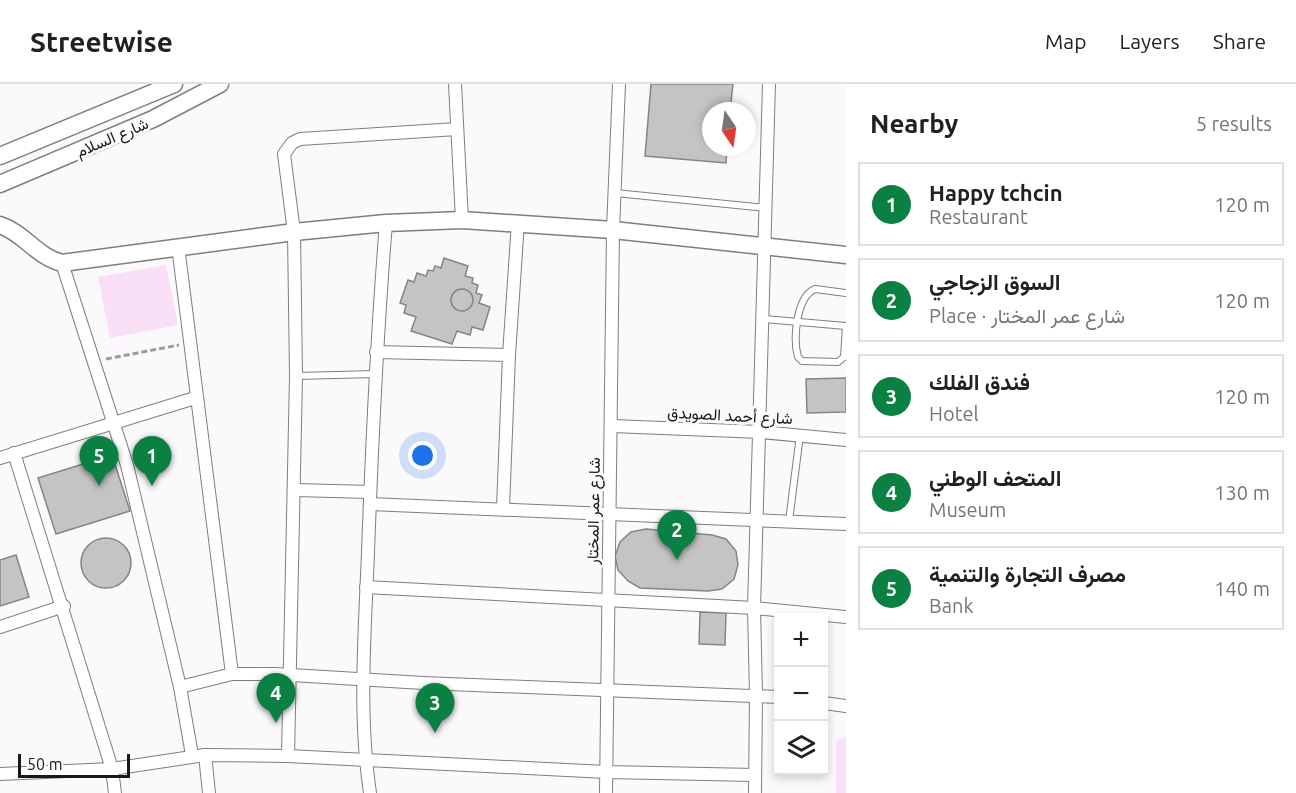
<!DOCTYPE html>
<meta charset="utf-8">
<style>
body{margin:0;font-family:Ubuntu,Vazirmatn,sans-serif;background:#f2f2f2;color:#202124}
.controls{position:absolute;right:18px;bottom:18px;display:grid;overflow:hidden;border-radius:0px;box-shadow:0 3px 9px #0003}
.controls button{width:54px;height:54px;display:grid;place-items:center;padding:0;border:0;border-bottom:2px solid #e0e0e0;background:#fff;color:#202124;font:30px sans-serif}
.compass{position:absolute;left:702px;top:18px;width:54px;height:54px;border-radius:50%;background:#fff;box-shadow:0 3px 9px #0003;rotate:167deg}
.scale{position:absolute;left:18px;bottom:15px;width:112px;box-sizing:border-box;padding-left:6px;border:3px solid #191819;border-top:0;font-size:16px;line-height:21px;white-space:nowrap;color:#191819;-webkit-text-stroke:4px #fcf9fc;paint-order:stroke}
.you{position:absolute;left:423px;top:372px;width:21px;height:21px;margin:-15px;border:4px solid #fff;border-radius:50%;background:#1a73e8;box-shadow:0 0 0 9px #1a73e833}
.badge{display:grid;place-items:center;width:39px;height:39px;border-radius:50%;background:#0b8043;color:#fff;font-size:20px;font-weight:700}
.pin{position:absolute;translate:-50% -50px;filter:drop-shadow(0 2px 3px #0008)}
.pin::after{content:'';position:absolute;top:32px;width:21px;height:18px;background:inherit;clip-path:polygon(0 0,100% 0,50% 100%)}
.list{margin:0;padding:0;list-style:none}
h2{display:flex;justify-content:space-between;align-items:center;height:78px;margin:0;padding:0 24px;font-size:26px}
h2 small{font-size:20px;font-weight:400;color:#757577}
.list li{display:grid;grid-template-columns:39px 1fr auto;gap:18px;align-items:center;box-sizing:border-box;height:84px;margin:0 12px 12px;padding:0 12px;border:2px solid #e0e0e0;border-radius:0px}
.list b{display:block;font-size:22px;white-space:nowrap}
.list p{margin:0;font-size:20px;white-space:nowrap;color:#757577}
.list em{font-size:20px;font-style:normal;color:#757577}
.icon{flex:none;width:33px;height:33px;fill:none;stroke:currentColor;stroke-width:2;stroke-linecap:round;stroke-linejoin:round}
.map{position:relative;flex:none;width:846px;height:709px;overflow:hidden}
header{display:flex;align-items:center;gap:36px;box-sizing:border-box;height:84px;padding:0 30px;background:#fff;border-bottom:2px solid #e0e0e0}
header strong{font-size:28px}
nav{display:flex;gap:33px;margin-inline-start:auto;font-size:21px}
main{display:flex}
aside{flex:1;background:#fff}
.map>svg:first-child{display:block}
.green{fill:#f8dff6}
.building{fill:#c6c3c5;stroke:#878486;stroke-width:1.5}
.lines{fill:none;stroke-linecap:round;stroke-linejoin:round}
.lane-casing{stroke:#807d7f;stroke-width:8}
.street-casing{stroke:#807d7f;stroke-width:14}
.secondary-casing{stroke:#807d7f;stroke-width:19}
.path{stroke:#9c9a9c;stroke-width:3;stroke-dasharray:6 3;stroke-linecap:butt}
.lane{stroke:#fff;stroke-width:6}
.street{stroke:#fff;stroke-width:12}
.secondary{stroke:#fff;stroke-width:16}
.labels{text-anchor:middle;stroke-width:6;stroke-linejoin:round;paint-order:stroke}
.street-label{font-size:16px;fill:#191819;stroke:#fcf9fc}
</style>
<header>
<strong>Streetwise</strong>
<nav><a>Map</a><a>Layers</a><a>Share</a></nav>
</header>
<main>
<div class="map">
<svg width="846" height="709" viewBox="0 0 846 709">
<rect width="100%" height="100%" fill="#fcf9fc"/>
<g class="green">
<polygon points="166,181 178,241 110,254 98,193"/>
<polygon points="846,653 846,709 836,709 836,657"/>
</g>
<g class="building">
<polygon points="651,0 733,0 730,27 711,27 711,63 727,63 726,79 645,72"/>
<polygon points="444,174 468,182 465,192 473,194 472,199 478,201 476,209 482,211 479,219 490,223 483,246 472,243 470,251 457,247 452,260 411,247 416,233 404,229 406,221 400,219 408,196 414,198 417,189 426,192 428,186 433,187 435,182 441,184"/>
<circle cx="462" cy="216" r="11"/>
<polygon points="846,294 846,328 807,329 806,295"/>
<polygon points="112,371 130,427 56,450 38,394"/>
<polygon points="646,445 712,451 726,455 736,467 738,481 734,495 722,505 708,507 640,504 628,497 618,486 615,472 620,458 631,448"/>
<circle cx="106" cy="479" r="25"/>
<polygon points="16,471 29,513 0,522 0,476"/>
<polygon points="700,528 726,529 725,561 699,560"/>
</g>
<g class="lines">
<g class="lane-casing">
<g id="lane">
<polyline points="615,109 766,124"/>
<polyline points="764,235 846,242"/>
<path d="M846 242 844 273 838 278 802 277 798 273C793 255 796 213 815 205L846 209"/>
<polyline points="296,292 375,290"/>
<polyline points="789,437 800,351"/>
</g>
</g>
<g class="street-casing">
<g id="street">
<polyline points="455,0 462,136"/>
<polyline points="178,162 232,590"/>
<polyline points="62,179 127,381 180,603 192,671"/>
<polyline points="376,268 509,271"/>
<polyline points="612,342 761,348 846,356"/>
<polyline points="14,369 112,685 115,709"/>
<polyline points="0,374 195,314"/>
<polyline points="295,406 370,408"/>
<polyline points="370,420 846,440"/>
<polyline points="503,424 509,271 518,138"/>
<polyline points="366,503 754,524 846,533"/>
<polyline points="0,543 64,522"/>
<polyline points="180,603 232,590 275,590 423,599 778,613"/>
<polyline points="824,619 846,622"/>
<polyline points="205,671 209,709"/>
<polyline points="288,672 296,292 294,148 284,70 292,59 300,55 457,45"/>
<polyline points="0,690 112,685 205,671 288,672 606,688 755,691"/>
<path d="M370 709C358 629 365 548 368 468 372 358 377 249 386 139"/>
<polyline points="606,709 613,146 619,0"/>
<polyline points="755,709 756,611 754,524 769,0"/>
</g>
</g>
<g class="secondary-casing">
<g id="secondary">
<polyline points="0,72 174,0"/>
<polyline points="0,100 153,35 220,0"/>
<path d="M0 141C24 149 37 173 62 179L294 148 386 139 462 136 613 146 846 171"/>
</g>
</g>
<polyline class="path" points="106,275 179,261"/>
<use href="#lane" class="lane"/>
<use href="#street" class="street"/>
<use href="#secondary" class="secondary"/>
</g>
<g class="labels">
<g class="street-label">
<text transform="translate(112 53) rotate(-23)" y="6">شارع السلام</text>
<text transform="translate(730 331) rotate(3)" y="6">شارع أحمد الصويدق</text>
<text transform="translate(593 427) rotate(-89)" y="6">شارع عمر المختار</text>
</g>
</g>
</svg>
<div class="controls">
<button>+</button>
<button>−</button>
<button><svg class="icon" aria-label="layers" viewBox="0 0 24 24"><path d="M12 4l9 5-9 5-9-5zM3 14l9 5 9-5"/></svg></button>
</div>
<svg class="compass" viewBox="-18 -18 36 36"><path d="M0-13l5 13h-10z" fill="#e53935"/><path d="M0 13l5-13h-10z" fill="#757577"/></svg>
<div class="scale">50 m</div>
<div class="you"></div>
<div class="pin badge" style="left:152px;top:402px">1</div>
<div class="pin badge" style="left:677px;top:476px">2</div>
<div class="pin badge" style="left:435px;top:649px">3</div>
<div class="pin badge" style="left:276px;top:639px">4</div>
<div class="pin badge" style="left:99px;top:402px">5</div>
</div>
<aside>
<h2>Nearby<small>5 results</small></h2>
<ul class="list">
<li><span class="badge">1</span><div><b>Happy tchcin</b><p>Restaurant</p></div><em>120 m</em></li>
<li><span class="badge">2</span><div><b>السوق الزجاجي</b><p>Place · شارع عمر المختار</p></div><em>120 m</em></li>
<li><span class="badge">3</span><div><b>فندق الفلك</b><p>Hotel</p></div><em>120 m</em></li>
<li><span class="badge">4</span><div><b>المتحف الوطني</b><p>Museum</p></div><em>130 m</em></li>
<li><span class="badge">5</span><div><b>مصرف التجارة والتنمية</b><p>Bank</p></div><em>140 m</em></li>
</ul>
</aside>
</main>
